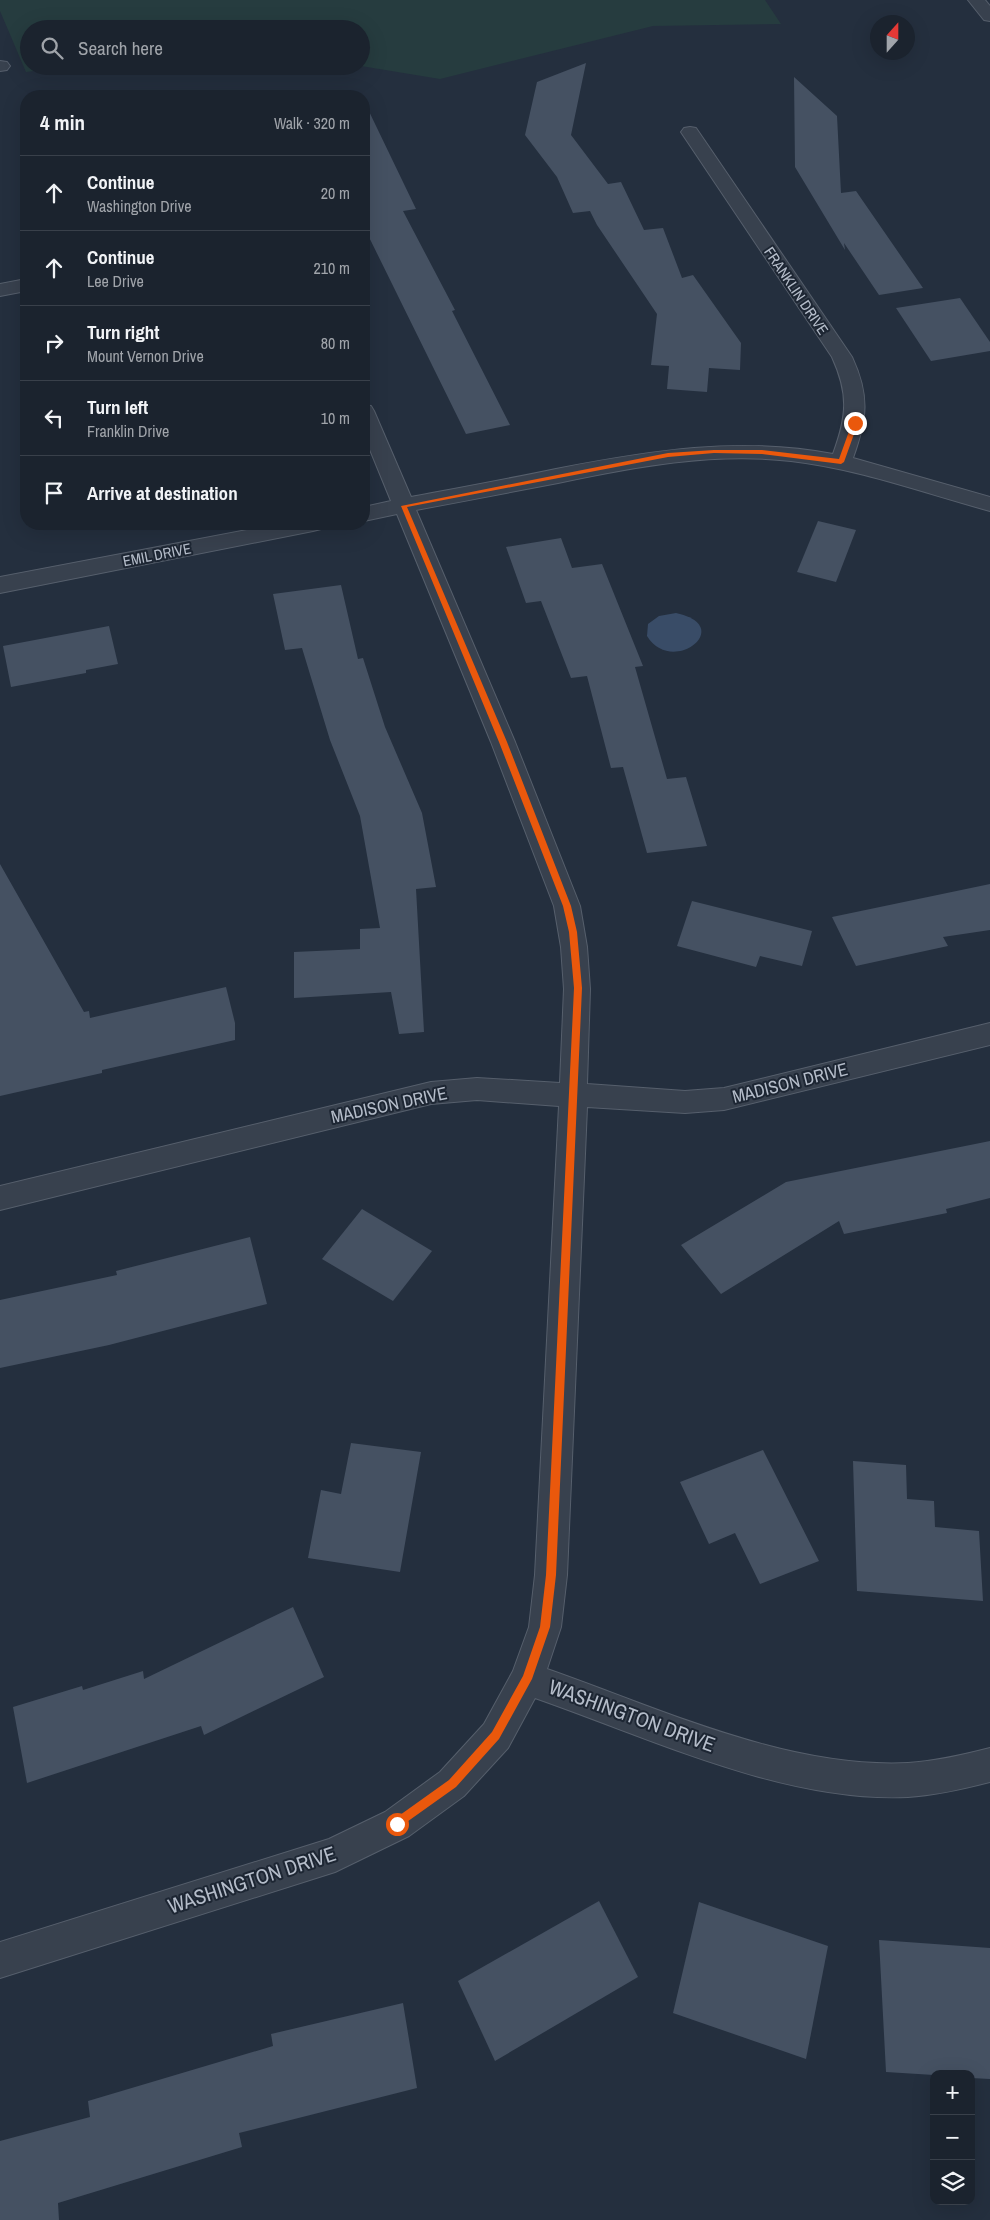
<!DOCTYPE html>
<meta charset="utf-8">
<style>
body{margin:0;font-family:"Archivo Narrow",sans-serif;background:#282f3a;color:#f1f3f6}
.controls{position:absolute;right:15px;bottom:15px;display:grid;overflow:hidden;border-radius:10px;box-shadow:0 5px 20px #0002}
.controls button{width:45px;height:45px;display:grid;place-items:center;padding:0;border:0;border-bottom:1px solid #39404a;background:#1b232e;color:#f1f3f6;font:25px sans-serif}
.compass{position:absolute;left:870px;top:15px;width:45px;height:45px;border-radius:50%;background:#1b232e;box-shadow:0 5px 20px #0002;rotate:21deg}
.stop{position:absolute;width:15px;height:15px;margin:-11px;border:4px solid #ea580c;border-radius:50%;background:#fff}
.stop.end{background:#ea580c;border-color:#fff;box-shadow:0 1px 5px #0008}
.list{margin:0;padding:0;list-style:none}
h2{display:flex;justify-content:space-between;align-items:center;height:65px;margin:0;padding:0 20px;font-size:21px}
h2 small{font-size:16px;font-weight:400;color:#a0a4aa}
.list li{display:grid;grid-template-columns:32px 1fr auto;gap:15px;align-items:center;box-sizing:border-box;height:75px;padding:0 20px;border-top:1px solid #39404a}
.list b{display:block;font-size:19px;white-space:nowrap}
.list p{margin:0;font-size:16px;white-space:nowrap;color:#a0a4aa}
.list em{font-size:16px;font-style:normal;color:#a0a4aa}
.icon{flex:none;width:28px;height:28px;fill:none;stroke:currentColor;stroke-width:2;stroke-linecap:round;stroke-linejoin:round}
.map{position:relative;flex:none;width:990px;height:2220px;overflow:hidden}
.search{position:absolute;background:#1b232e;box-shadow:0 5px 20px #0002;left:20px;top:20px;width:350px;height:55px;display:flex;align-items:center;gap:12px;box-sizing:border-box;padding:0 18px;border-radius:28px;color:#a0a4aa;font-size:19px}
.panel{position:absolute;background:#1b232e;box-shadow:0 5px 20px #0002;left:20px;top:90px;width:350px;height:440px;border-radius:20px}
.map>svg:first-child{display:block}
.green{fill:#263c3f}
.water{fill:#394c67}
.building{fill:#455162}
.lines{fill:none;stroke-linecap:round;stroke-linejoin:round}
.street-casing{stroke:#565f6c;stroke-width:2}
.street{fill:#38414e;fill-rule:evenodd}
.route{fill:#ea580c}
.labels{text-anchor:middle;stroke-width:4;stroke-linejoin:round;paint-order:stroke}
.far-street-label{font-size:15px;fill:#b4bcc9;stroke:#1d2633}
.street-label{font-size:18px;fill:#b4bcc9;stroke:#1d2633}
.near-street-label{font-size:21px;fill:#b4bcc9;stroke:#1d2633}
</style>
<div class="map">
<svg width="990" height="2220" viewBox="0 0 990 2220">
<rect width="100%" height="100%" fill="#242f3e"/>
<polygon class="green" points="0,0 765,0 781,24 653,26 440,79 361,66 361,29 29,29 29,66 71,66 26,72 0,11"/>
<path class="water" d="M676 613C737 626 672 677 647 636L648 624 659 616Z"/>
<g class="building">
<polygon points="586,63 571,135 608,184 621,182 644,230 663,228 682,278 693,275 741,343 740,370 709,368 707,392 667,389 669,366 651,365 657,314 597,225 590,211 573,213 557,177 525,135 537,82"/>
<polygon points="794,77 837,116 841,193 856,191 923,288 879,295 844,243 845,250 795,167"/>
<polygon points="364,101 416,209 403,211 455,310 452,311 510,425 466,434 364,227"/>
<polygon points="960,298 990,342 990,351 931,361 896,308"/>
<polygon points="818,521 856,530 836,582 797,572"/>
<polygon points="561,538 572,568 602,564 643,666 635,667 667,779 686,777 707,846 647,853 623,767 611,768 587,676 571,678 541,601 526,603 506,547"/>
<polygon points="341,585 358,659 363,658 385,727 422,813 436,887 416,889 424,1032 399,1034 391,992 294,998 294,952 360,949 360,929 380,928 360,816 330,740 302,648 285,650 273,594"/>
<polygon points="109,626 118,664 86,670 86,673 11,687 3,646"/>
<polygon points="0,864 84,1012 89,1011 90,1018 226,987 235,1023 235,1040 102,1070 102,1073 0,1096"/>
<polygon points="990,884 990,930 943,937 948,946 856,966 832,917"/>
<polygon points="692,901 812,931 802,966 760,956 756,967 677,946"/>
<polygon points="990,1141 990,1198 946,1209 947,1213 844,1234 839,1221 721,1294 681,1245 786,1182"/>
<polygon points="362,1209 432,1251 393,1301 322,1259"/>
<polygon points="250,1237 267,1304 109,1345 0,1368 0,1300 117,1275 116,1271"/>
<polygon points="351,1443 421,1452 400,1572 308,1558 321,1490 341,1494"/>
<polygon points="763,1450 819,1561 760,1584 735,1533 709,1544 680,1482"/>
<polygon points="853,1461 906,1465 907,1499 934,1501 935,1527 979,1531 983,1601 857,1591"/>
<polygon points="293,1607 324,1677 204,1735 201,1726 27,1783 13,1707 82,1686 83,1690 143,1671 144,1679"/>
<polygon points="599,1901 638,1977 495,2061 458,1981"/>
<polygon points="699,1902 828,1946 806,2059 673,2013"/>
<polygon points="879,1940 990,1948 990,2079 971,2078 971,2074 934,2075 886,2072"/>
<polygon points="403,2003 417,2088 239,2133 242,2147 58,2203 59,2220 0,2220 0,2141 90,2117 88,2101 273,2046 271,2034"/>
</g>
<g class="lines">
<g class="street-casing">
<g id="street">
<polygon points="968,0 985,0 990,6 990,21 984,20"/>
<polygon points="0,61 7,62 10,66 7,70 0,71"/>
<path d="M690 127 696 128 852 357C870 396 867 419 853 458L990 497V511C924 493 860 469 791 461 712 452 635 467 558 483 511 492 464 501 416 510L515 742 580 906 587 947 590 989 587 1084 685 1091 724 1088 990 1023V1045L724 1110 685 1113 587 1107 567 1575 561 1627 547 1669C659 1708 787 1769 908 1763 936 1761 963 1755 990 1748V1782C963 1789 936 1795 908 1797 785 1803 650 1738 535 1698L508 1748 464 1796 409 1836 335 1872 0 1978V1942L329 1839 385 1812 440 1772 484 1724 513 1671 529 1627 535 1575 559 1106 477 1100 431 1104 0 1210V1186L431 1082 477 1078 560 1083 564 989 561 947 554 906 491 742 397 514 364 521V507L391 501 364 435V405L371 406 374 411 411 497C459 488 508 479 556 469 649 451 739 436 833 454 847 416 849 394 832 357L681 132 684 128Z"/>
<polygon points="26,279 26,291 0,296 0,284"/>
<polygon points="278,524 324,524 321,529 313,531 0,593 0,577"/>
</g>
</g>
<use href="#street" class="street"/>
</g>
<polygon class="route" points="855,421 858,423 844,462 841,464 762,454 714,453 668,457 407,507 507,742 571,906 577,932 582,988 556,1575 550,1627 532,1679 499,1739 456,1787 397,1829 393,1827 393,1820 449,1780 492,1732 523,1676 540,1627 546,1575 574,988 569,932 563,906 499,742 401,506 668,453 714,450 762,450 839,459 852,423"/>
<g class="labels">
<g class="far-street-label">
<text transform="translate(796 291) rotate(56)" y="5">FRANKLIN DRIVE</text>
<text transform="translate(157 555) rotate(-11)" y="5">EMIL DRIVE</text>
</g>
<g class="street-label">
<text transform="translate(790 1083) rotate(-14)" y="6">MADISON DRIVE</text>
<text transform="translate(389 1105) rotate(-12)" y="6">MADISON DRIVE</text>
</g>
<g class="near-street-label">
<text transform="translate(632 1716) rotate(20)" y="7">WASHINGTON DRIVE</text>
<text transform="translate(252 1880) rotate(-18)" y="7">WASHINGTON DRIVE</text>
</g>
</g>
</svg>
<div class="controls">
<button>+</button>
<button>−</button>
<button><svg class="icon" aria-label="layers" viewBox="0 0 24 24"><path d="M12 4l9 5-9 5-9-5zM3 14l9 5 9-5"/></svg></button>
</div>
<svg class="compass" viewBox="-18 -18 36 36"><path d="M0-13l5 13h-10z" fill="#e53935"/><path d="M0 13l5-13h-10z" fill="#a0a4aa"/></svg>
<div class="stop" style="left:397px;top:1824px"></div>
<div class="stop end" style="left:855px;top:423px"></div>
<div class="search"><svg class="icon" aria-label="search" viewBox="0 0 24 24"><circle cx="10" cy="10" r="6"/><path d="M15 15l6 6"/></svg>Search here</div>
<section class="panel">
<h2>4 min<small>Walk · 320 m</small></h2>
<ul class="list">
<li><svg class="icon" aria-label="ahead" viewBox="0 0 24 24"><path d="M12 20V5M6 11l6-6 6 6"/></svg><div><b>Continue</b><p>Washington Drive</p></div><em>20 m</em></li>
<li><svg class="icon" aria-label="ahead" viewBox="0 0 24 24"><path d="M12 20V5M6 11l6-6 6 6"/></svg><div><b>Continue</b><p>Lee Drive</p></div><em>210 m</em></li>
<li><svg class="icon" aria-label="right" viewBox="0 0 24 24"><path d="M7 20v-9h11M14 6l5 5-5 5"/></svg><div><b>Turn right</b><p>Mount Vernon Drive</p></div><em>80 m</em></li>
<li><svg class="icon" aria-label="left" viewBox="0 0 24 24"><path d="M17 20v-9H6M10 6l-5 5 5 5"/></svg><div><b>Turn left</b><p>Franklin Drive</p></div><em>10 m</em></li>
<li><svg class="icon" aria-label="arrive" viewBox="0 0 24 24"><path d="M6 21V4h12l-3 4 3 4H6"/></svg><div><b>Arrive at destination</b></div></li>
</ul>
</section>
</div>
